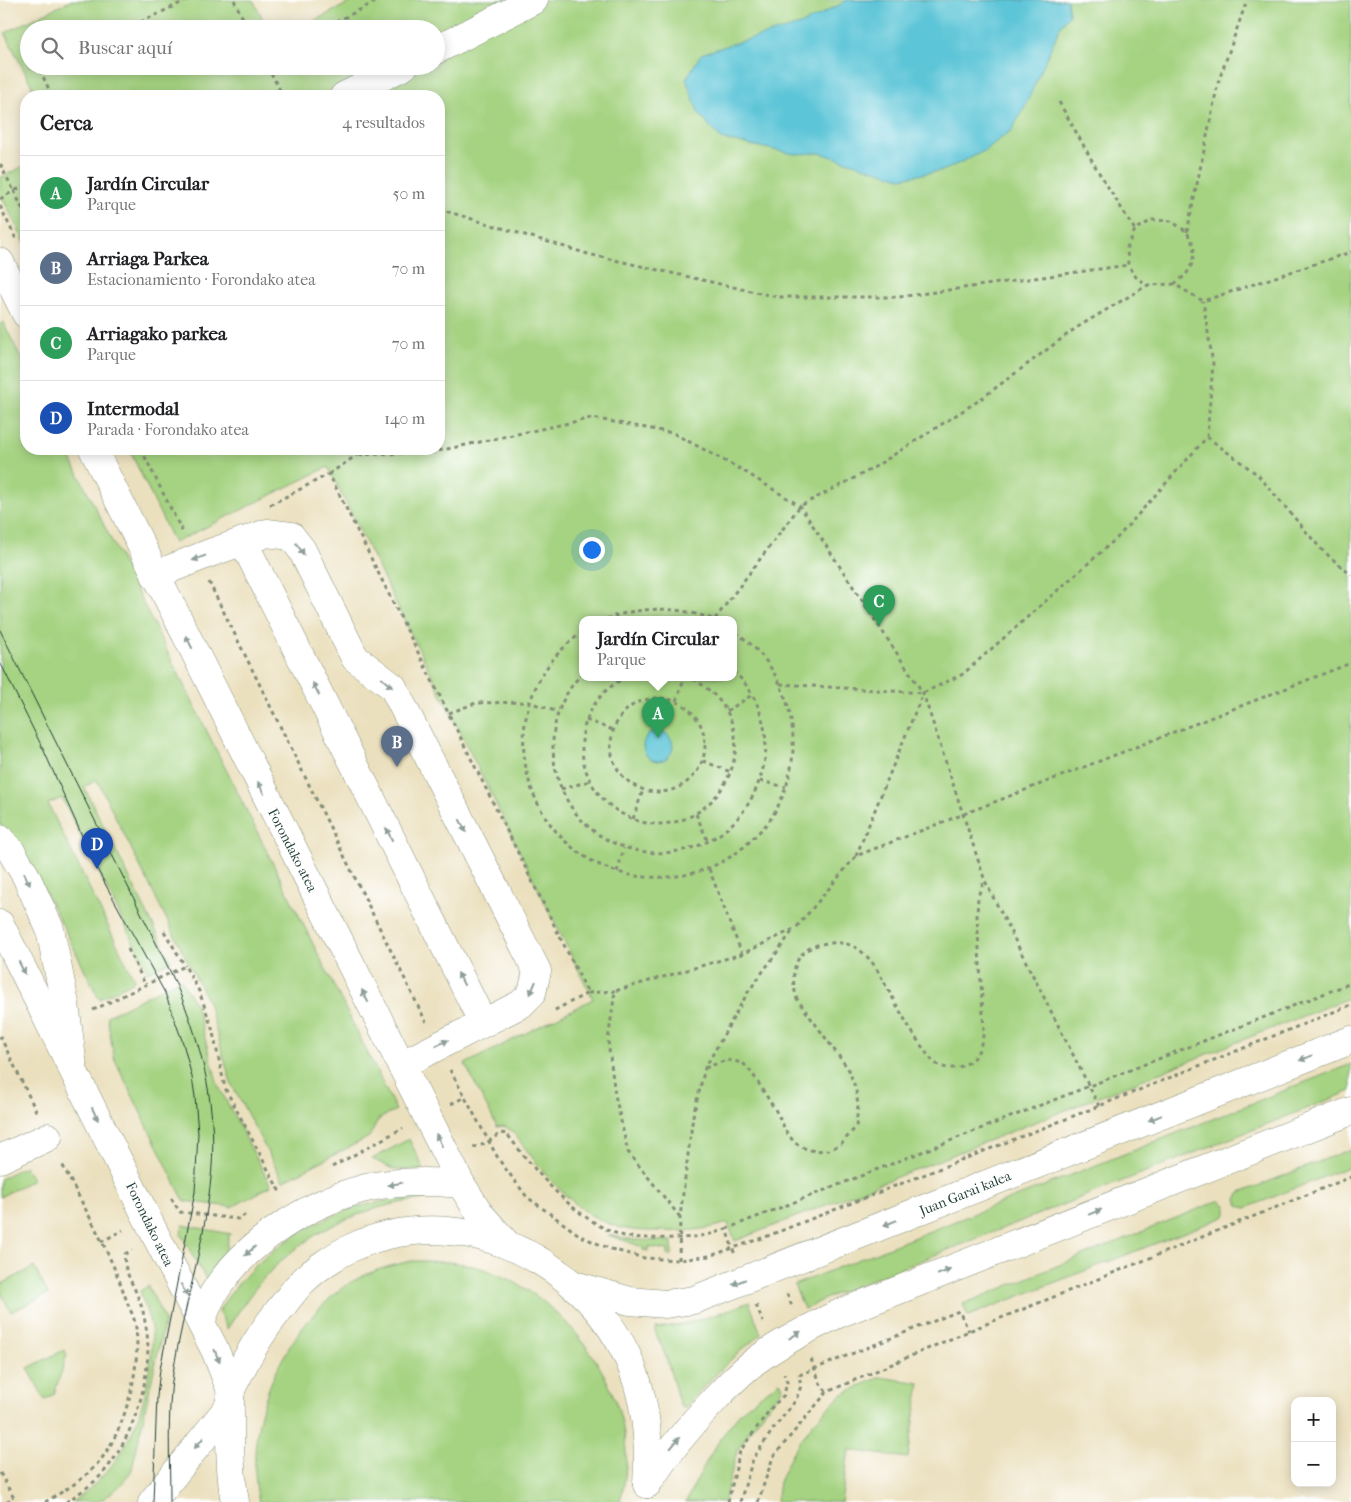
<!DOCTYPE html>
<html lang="es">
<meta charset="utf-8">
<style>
body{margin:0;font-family:"IM FELL French Canon",serif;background:#f2f2f2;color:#202124}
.controls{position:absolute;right:15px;bottom:15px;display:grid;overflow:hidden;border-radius:10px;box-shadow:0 2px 12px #0003}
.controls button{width:45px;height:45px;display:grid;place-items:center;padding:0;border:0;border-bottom:1px solid #e0e0e0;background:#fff;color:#202124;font:25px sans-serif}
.you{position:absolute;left:591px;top:549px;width:18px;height:18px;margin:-12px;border:4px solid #fff;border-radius:50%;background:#1a73e8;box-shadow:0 0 0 8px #1a73e833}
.badge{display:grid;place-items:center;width:32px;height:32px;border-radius:50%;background:#b45309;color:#fff;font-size:16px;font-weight:700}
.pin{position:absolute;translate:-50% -41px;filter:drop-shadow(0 1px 2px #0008)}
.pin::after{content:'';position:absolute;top:26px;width:18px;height:15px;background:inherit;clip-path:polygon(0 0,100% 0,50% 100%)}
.popup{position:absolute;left:579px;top:616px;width:158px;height:65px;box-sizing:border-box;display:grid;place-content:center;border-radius:10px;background:#fff;filter:drop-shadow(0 1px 4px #0005);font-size:16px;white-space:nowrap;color:#757577}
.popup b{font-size:19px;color:#202124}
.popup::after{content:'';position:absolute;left:50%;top:100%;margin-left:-10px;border:10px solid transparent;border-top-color:#fff}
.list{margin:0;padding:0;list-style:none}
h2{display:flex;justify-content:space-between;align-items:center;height:65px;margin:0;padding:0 20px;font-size:21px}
h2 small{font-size:16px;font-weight:400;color:#757577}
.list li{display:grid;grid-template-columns:32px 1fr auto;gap:15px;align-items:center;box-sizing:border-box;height:75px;padding:0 20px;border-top:1px solid #e0e0e0}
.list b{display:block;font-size:19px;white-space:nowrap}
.list p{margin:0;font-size:16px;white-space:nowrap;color:#757577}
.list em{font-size:16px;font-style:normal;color:#757577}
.icon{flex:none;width:28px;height:28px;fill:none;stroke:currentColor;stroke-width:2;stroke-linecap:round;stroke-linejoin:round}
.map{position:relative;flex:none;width:1351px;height:1502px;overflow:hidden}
.search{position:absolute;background:#fff;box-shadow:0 2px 12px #0003;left:20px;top:20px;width:425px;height:55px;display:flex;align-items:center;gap:12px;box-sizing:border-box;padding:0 18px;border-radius:28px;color:#757577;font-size:19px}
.panel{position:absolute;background:#fff;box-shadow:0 2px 12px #0003;left:20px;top:90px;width:425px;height:365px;border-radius:20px}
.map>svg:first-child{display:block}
.green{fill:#a5d381;stroke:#62885a;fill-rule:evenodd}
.water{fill:#5cc5d7;stroke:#3e8186}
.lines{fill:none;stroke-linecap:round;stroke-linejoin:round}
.minor-casing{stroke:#858e79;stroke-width:29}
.major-casing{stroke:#858e79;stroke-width:29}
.path{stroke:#858e79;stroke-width:3;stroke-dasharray:4 4;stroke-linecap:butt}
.minor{stroke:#fff;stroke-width:28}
.major{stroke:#fff;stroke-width:28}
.tram{stroke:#1f3d34;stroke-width:1}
.oneway{fill:#8f9e9a}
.labels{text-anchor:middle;stroke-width:4;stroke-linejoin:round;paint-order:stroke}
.street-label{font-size:14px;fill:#1f3d34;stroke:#fff}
</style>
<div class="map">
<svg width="1351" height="1502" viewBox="0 0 1351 1502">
<rect width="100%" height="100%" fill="#fff"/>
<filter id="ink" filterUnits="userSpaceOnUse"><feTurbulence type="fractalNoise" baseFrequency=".02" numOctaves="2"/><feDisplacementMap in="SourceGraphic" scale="10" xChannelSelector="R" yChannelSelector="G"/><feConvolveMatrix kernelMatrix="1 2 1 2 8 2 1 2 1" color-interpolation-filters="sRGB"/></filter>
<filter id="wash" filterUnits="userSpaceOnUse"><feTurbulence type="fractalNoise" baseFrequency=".0096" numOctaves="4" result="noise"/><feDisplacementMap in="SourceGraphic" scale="20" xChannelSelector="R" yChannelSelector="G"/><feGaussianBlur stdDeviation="1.12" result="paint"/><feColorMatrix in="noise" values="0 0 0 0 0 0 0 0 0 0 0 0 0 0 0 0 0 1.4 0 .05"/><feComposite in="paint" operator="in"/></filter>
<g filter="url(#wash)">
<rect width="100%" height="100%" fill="#ebe0be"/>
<g class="green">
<path d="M72 0H253L268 29H29V66H436V29H298L355 0H1351V997L735 1241 728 1223C706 1230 683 1232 660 1231 645 1231 629 1231 615 1226 569 1211 540 1167 512 1131L504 1126 497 1127 465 1064 593 999 328 467 174 543 129 449H439V96H37L5 33ZM583 619H733V677H583Z"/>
<polygon points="26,165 26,245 0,193 0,178"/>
<polygon points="3,322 26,368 26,449 66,449 396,1110 379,1119 369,1137 283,1181 231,1083 208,1002 97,780 84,787 171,961 148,972 62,798 48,804 134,979 133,982 99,999 62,924 23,851 0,824 0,324"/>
<polygon points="181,979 196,1006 218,1085 271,1186 232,1207 184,1201 114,1058 107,1016"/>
<polygon points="1351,1064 1351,1091 831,1296 804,1309 794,1285"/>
<polygon points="409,1139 424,1170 395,1170 372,1159"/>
<path d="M1351 1149V1166L1246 1208C1240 1207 1237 1204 1236 1199L1240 1193Z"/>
<polygon points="25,1166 32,1180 0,1197 0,1179"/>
<path d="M419 1197 425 1199C360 1206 300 1234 258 1285 247 1298 237 1314 227 1329L219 1311C245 1265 303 1223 354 1208 375 1202 397 1199 419 1197Z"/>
<polygon points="1218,1201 1221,1201 1226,1205 1226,1214 1224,1217 968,1316 963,1304"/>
<polygon points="183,1225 231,1234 229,1235 225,1256 208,1283 181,1234"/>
<polygon points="608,1235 635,1240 672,1241 672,1255 668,1255 668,1250 649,1247 648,1251 643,1250 643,1247"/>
<path d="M412 1261C432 1261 453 1261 473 1266 552 1285 623 1371 626 1453 627 1470 624 1486 620 1502H259C244 1433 271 1359 319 1309 330 1298 341 1287 355 1280 373 1270 392 1265 412 1261Z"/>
<polygon points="34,1267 48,1294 11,1312 0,1291 0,1285"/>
<path d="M148 1286 165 1320 132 1469C128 1480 108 1498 97 1502 91 1502 79 1502 72 1502 116 1473 140 1429 148 1378 150 1364 153 1349 152 1335 151 1321 144 1305 140 1291Z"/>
<path d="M749 1302 761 1334C731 1358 710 1379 685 1408H682L680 1406 666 1357 655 1331 656 1328C689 1325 718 1314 749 1302Z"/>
<polygon points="64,1350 67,1355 54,1394 45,1400 28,1368"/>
<polygon points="880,1377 920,1383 908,1458 849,1450 841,1502 776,1502 779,1482 792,1453 813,1423 841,1395"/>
<path d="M780 1382 783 1387 781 1391 753 1426 737 1451 724 1502H686C701 1471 721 1431 746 1407 756 1398 769 1390 780 1382Z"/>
</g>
<g class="water">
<polygon points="845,0 1067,0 1069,15 1061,25 1027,102 1012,130 984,151 945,170 901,178 820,153 794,154 721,139 699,114 686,79 701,54 732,44 800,25 841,4"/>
<circle cx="658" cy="746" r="15"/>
</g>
</g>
<g filter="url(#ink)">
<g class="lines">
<g class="minor-casing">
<g id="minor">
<polyline points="436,50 534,0"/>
<polyline points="344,96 404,66"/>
<polyline points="243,541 483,1023"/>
<polyline points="155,575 210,553 267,533 291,536 302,550 355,658 393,687 537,971 532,993 521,1004 401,1065"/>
<polyline points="0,839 11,851 26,876 50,929 65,1004 73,1067"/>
<polyline points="0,1159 48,1137"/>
<path d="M201 1322C205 1312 209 1300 215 1291 246 1242 310 1202 366 1188 397 1181 430 1181 461 1184"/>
</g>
</g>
<g class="major-casing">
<g id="major">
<polyline points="0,262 26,314"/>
<polyline points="93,449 461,1184 480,1214 506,1243"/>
<polyline points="0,924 157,1238 215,1350 231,1391"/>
<polyline points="574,1285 630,1301 666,1304 694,1300 1351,1040"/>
<path d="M647 1484C669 1450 689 1426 716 1398 730 1383 745 1368 761 1357 785 1340 811 1327 838 1314L1351 1111"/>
<polyline points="152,1502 230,1405"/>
<path d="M235 1502C230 1474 230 1446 230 1418 230 1410 229 1400 231 1391 232 1386 236 1380 239 1374 250 1351 263 1330 279 1310 287 1301 293 1291 301 1283 314 1270 334 1256 351 1248 456 1199 583 1257 629 1360 646 1399 650 1441 647 1484"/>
</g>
</g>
<g class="path">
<polyline points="234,0 248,29"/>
<polyline points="126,29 187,0"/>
<polyline points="322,29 379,0"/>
<polyline points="47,66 40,70 52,96"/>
<polyline points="267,66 283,96"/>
<polyline points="1059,102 1098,171 1135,230"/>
<polyline points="0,164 14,191 26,185"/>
<polyline points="0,199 14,191 26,216"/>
<polyline points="0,206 16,239"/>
<polyline points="439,209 588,254 777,297 899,297 1128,265"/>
<polyline points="1187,232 1218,83 1247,0"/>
<polyline points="1174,284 1186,275 1193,262 1194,246 1187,232 1171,221 1152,220 1135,230 1127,247 1128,265 1136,277 1148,285 1174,284 1203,301 1351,252"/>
<polyline points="1207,437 1258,475 1321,549 1351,575"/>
<polyline points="141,449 184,535"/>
<polyline points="356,449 357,455 433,452 592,418 673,433 742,470 800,506 923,693 985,881 1099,1106"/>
<polyline points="329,474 357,455"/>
<polyline points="270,505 329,474 588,993 553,1011"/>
<polyline points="209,582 426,1022"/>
<path d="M606 619C641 606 677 606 712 619"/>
<polyline points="715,619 800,506 870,470 978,401 1076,328 1148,285"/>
<path d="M583 632C562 646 545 666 535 689 503 761 541 849 618 872 634 877 650 878 666 877 697 876 730 862 751 840 757 834 764 828 769 821 783 801 792 775 793 750 795 704 774 656 733 631"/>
<path d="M583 673C563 692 552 721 553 748 558 876 736 893 764 764 771 732 758 692 733 671"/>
<path d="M627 677C601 688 583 715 582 742 581 765 590 787 607 803 691 877 798 737 690 677"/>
<polyline points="780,684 923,693 963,674 1118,537 1207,437 1213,364 1203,301"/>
<circle cx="658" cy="745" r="47"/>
<polyline points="676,701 685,677"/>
<polyline points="727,711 752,695"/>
<polyline points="449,713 476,703 529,702 558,712"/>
<polyline points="586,720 613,730"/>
<polyline points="703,761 731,772"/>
<polyline points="760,781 786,787"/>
<polyline points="561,789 590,781"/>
<polyline points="696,814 708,842"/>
<polyline points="633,819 643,790"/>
<polyline points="856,856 923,693"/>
<polyline points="709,869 742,954"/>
<polyline points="617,872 624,848"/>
<polyline points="164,931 185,966"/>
<polyline points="128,949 145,984"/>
<polyline points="588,993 615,991"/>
<polyline points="93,1010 185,966 199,991 212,1028 225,1088 281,1194"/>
<polyline points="0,1036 37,1113"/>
<path d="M705 1068 727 1060 743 1063 752 1073 776 1111 787 1133 795 1143 804 1148 814 1151 829 1150 841 1144 856 1127 858 1106 856 1090 849 1070 797 999C788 970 796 945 830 943 842 942 853 944 862 952 873 961 880 974 886 986 898 1007 909 1029 923 1048 927 1054 931 1061 938 1065 946 1069 956 1069 964 1065 979 1057 981 1046 984 1031L977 917 978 896 984 881"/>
<polyline points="450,1070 499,1160 527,1197 582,1237 611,1249 644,1258 679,1260 710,1256 765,1237 1099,1106 1351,1005"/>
<polyline points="451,1104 465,1097"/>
<path d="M473 1147C483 1147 493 1138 501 1133L507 1134C536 1172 576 1222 624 1236 637 1239 687 1239 700 1236 709 1235 718 1232 726 1229L735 1255"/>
<polyline points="332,1167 403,1128"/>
<polyline points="171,1198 180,1212 238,1219 245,1215"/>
<polyline points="680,1217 628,1152 615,1095 608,1041 615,991 742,954 796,928 856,856 1351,663"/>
<polyline points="726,1229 1351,983"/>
<polyline points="101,1242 123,1230"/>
<polyline points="679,1260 680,1217 693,1116 705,1068 748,992 794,929"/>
<polyline points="787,1294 792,1306"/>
<polyline points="756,1305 763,1322"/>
<polyline points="811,1359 820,1383 827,1392"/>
<polyline points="0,1473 16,1502"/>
<polyline points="7,1502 13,1500"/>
<path d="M45 1502C64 1491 83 1480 97 1464 125 1433 141 1368 136 1328 135 1318 129 1308 126 1299 110 1251 83 1206 61 1162"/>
<path d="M66 1502C78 1494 92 1485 102 1474 134 1439 156 1369 145 1322 144 1314 142 1307 139 1300 134 1284 122 1270 125 1254L132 1250"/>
<polyline points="728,1502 740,1451 771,1408 784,1395 787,1382 784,1374"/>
<polyline points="740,1502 753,1459 774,1428 796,1400 801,1386 799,1375 959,1311 969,1331"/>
<polyline points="758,1502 773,1457 827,1392 969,1331 1351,1177"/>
</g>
<use href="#minor" class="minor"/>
<use href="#major" class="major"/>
<g class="tram">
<path d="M0 630 171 973C202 1041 220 1110 210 1187 203 1249 183 1310 173 1373 167 1415 170 1460 170 1502"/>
<polyline points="0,662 44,751 97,869 165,993 183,1043 192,1077 195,1097 198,1133 195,1192 160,1369 157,1396 153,1502"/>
</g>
</g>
<defs><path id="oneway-solid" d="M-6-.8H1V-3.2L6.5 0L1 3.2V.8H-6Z" transform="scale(1.25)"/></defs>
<g class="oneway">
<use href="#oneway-solid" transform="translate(300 549) rotate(56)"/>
<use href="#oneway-solid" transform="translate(199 558) rotate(159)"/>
<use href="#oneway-solid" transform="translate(189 642) rotate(-117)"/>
<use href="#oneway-solid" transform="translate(387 683) rotate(41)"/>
<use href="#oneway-solid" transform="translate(316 689) rotate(-117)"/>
<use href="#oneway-solid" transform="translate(261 788) rotate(-117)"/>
<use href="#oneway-solid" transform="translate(463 826) rotate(63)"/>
<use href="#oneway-solid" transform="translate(389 834) rotate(-117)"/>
<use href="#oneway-solid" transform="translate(27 879) rotate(65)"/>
<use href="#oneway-solid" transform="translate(22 968) rotate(63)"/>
<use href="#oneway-solid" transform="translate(461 979) rotate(-117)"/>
<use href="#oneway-solid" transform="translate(533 988) rotate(113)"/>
<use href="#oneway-solid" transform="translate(365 996) rotate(-117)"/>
<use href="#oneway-solid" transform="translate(442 1043) rotate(-26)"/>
<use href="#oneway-solid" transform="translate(1306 1058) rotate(158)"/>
<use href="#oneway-solid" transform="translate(95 1114) rotate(64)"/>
<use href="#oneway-solid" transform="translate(1155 1118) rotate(158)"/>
<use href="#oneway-solid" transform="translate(439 1140) rotate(-116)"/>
<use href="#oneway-solid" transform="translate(395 1184) rotate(171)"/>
<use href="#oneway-solid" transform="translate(1095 1212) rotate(-22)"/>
<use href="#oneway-solid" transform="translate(890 1223) rotate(158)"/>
<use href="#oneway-solid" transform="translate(250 1251) rotate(138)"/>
<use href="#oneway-solid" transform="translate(944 1272) rotate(-22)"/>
<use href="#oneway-solid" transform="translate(739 1282) rotate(158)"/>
<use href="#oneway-solid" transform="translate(184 1290) rotate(62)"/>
<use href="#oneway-solid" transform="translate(795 1335) rotate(-31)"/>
<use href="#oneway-solid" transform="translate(217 1356) rotate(68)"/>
<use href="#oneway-solid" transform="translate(199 1443) rotate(130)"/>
<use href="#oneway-solid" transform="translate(675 1443) rotate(-50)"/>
</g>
</g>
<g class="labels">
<g class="street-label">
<text transform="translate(293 850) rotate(63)" y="5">Forondako atea</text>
<text transform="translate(965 1193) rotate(-22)" y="5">Juan Garai kalea</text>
<text transform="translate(150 1224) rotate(64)" y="5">Forondako atea</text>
</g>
</g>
</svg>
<div class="controls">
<button>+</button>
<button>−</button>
</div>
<div class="you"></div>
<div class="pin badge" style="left:658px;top:738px;background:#2e9e5b">A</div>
<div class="popup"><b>Jardín Circular</b>Parque</div>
<div class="pin badge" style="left:397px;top:767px;background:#5c6f8a">B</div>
<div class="pin badge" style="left:879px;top:626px;background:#2e9e5b">C</div>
<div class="pin badge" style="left:97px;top:869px;background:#1a4fb4">D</div>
<div class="search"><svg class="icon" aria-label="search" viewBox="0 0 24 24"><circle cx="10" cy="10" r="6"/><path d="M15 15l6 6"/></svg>Buscar aquí</div>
<section class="panel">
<h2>Cerca<small>4 resultados</small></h2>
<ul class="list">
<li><span class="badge" style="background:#2e9e5b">A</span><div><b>Jardín Circular</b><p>Parque</p></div><em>50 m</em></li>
<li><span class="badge" style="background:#5c6f8a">B</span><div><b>Arriaga Parkea</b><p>Estacionamiento · Forondako atea</p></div><em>70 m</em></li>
<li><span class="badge" style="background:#2e9e5b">C</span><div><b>Arriagako parkea</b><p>Parque</p></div><em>70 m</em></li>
<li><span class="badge" style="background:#1a4fb4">D</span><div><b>Intermodal</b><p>Parada · Forondako atea</p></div><em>140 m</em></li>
</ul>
</section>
</div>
